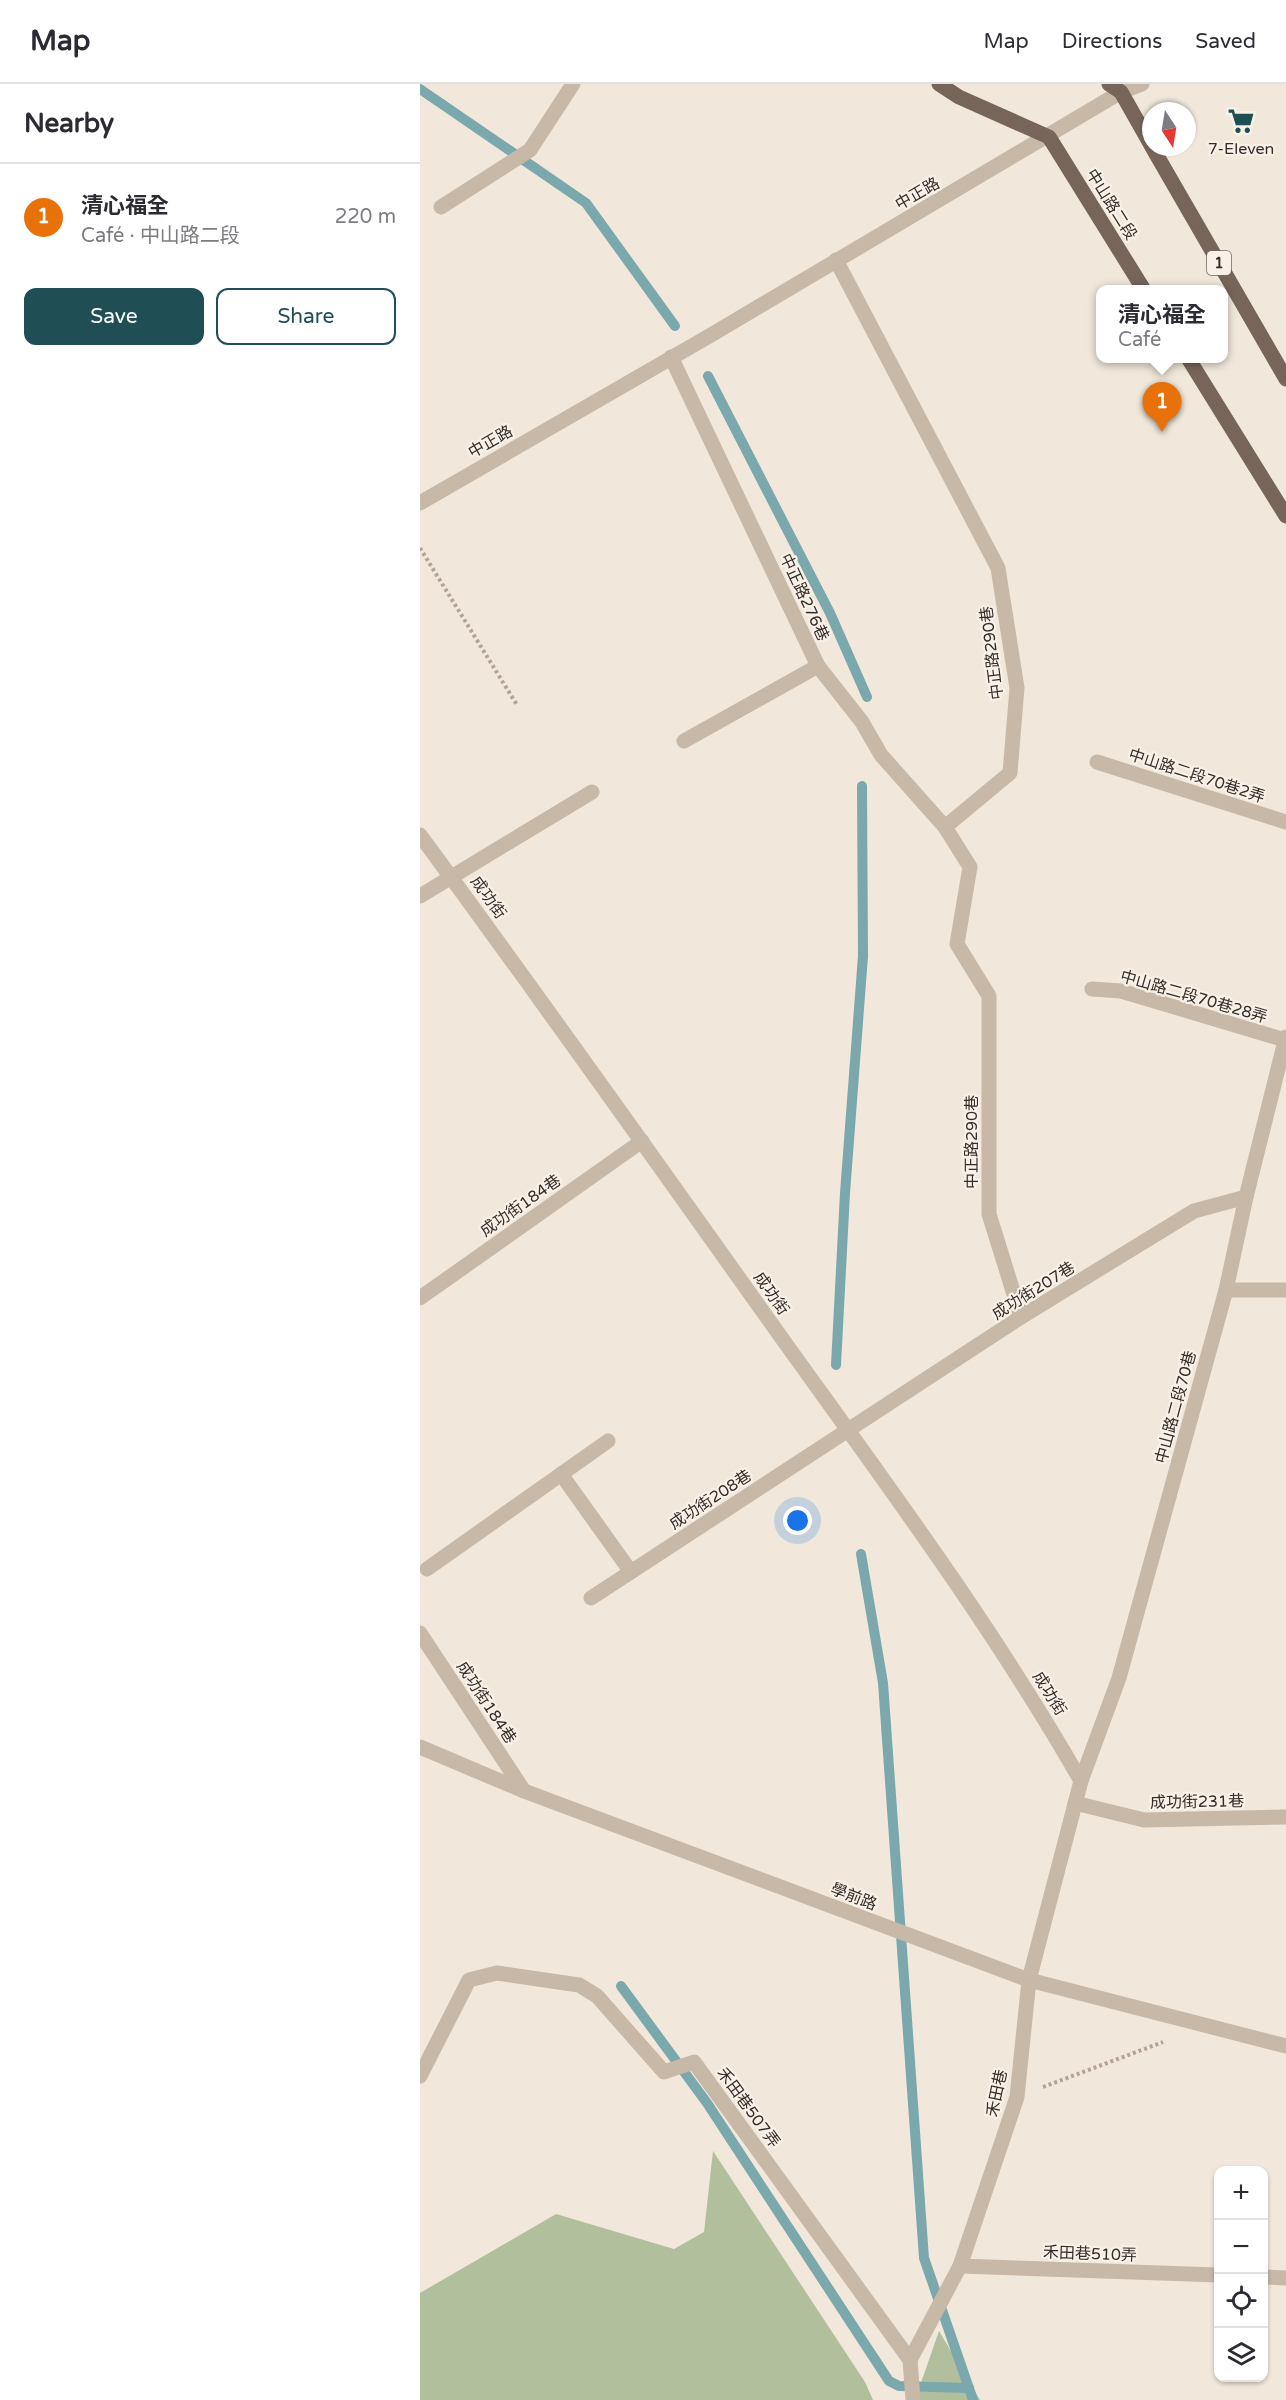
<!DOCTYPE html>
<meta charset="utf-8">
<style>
body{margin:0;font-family:"Varela Round","Noto Sans TC",sans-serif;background:#f7f7f7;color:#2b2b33}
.controls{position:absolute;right:18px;bottom:18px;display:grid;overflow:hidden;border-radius:12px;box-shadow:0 2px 4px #0004}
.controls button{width:54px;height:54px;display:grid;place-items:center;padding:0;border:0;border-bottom:2px solid #e1e1e2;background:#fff;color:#2b2b33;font:30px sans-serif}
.compass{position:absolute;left:722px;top:18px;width:54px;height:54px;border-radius:50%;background:#fff;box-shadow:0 2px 4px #0004;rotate:168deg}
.you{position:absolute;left:378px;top:1437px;width:21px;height:21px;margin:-15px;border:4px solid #fff;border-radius:50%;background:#1a73e8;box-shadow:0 0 0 9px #1a73e833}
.badge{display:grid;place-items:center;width:39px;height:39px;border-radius:50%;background:#1f4f55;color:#fff;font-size:20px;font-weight:700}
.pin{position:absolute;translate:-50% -50px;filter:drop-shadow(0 2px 3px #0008)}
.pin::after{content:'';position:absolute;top:32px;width:21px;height:18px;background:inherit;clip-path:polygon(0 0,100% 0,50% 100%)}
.popup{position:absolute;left:676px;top:201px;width:132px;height:78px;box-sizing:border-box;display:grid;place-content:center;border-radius:12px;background:#fff;filter:drop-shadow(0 2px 4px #0005);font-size:20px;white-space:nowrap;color:#7c7c81}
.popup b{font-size:22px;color:#2b2b33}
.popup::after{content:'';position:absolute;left:50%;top:100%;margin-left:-12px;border:12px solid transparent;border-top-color:#fff}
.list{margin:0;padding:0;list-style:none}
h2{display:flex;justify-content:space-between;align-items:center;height:78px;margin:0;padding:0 24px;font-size:26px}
h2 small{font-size:20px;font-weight:400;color:#7c7c81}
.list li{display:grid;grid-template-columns:39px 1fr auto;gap:18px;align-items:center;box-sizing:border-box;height:108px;padding:0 24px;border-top:2px solid #e1e1e2}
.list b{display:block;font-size:22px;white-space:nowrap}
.list p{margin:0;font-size:20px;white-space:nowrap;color:#7c7c81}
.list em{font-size:20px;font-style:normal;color:#7c7c81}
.actions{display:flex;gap:12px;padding:18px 24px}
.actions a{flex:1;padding:14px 0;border:2px solid #1f4f55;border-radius:12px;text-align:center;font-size:21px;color:#1f4f55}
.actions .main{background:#1f4f55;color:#fff}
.icon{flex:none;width:33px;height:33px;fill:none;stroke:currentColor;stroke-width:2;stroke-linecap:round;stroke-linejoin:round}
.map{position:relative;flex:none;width:866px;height:2316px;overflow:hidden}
header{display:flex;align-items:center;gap:36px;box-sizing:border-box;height:84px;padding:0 30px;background:#fff;border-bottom:2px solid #e1e1e2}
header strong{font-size:28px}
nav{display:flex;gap:33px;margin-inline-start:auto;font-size:21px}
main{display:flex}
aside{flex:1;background:#fff}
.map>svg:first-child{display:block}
.green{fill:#b1bf9c}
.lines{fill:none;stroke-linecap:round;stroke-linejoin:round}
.stream{stroke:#7ba8ad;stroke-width:10}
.path{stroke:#b4a292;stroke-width:4;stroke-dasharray:3 3;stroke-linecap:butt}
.service{stroke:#c8b8a8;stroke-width:15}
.minor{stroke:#c8b8a8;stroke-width:15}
.primary{stroke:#776559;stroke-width:15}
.labels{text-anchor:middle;stroke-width:4.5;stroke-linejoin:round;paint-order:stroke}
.shield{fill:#f9f1e7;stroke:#706861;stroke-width:1.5}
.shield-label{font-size:15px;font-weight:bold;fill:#352d28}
.poi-label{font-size:16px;fill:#352d28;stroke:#f9f1e7}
.street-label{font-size:16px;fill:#352d28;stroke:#f9f1e7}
</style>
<header>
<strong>Map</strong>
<nav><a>Map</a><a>Directions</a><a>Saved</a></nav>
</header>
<main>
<aside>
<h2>Nearby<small></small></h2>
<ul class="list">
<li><span class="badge" style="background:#e8710a">1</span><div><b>清心福全</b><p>Café · 中山路二段</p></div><em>220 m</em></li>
</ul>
<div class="actions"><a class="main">Save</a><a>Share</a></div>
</aside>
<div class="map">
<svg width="866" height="2316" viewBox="0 0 866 2316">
<rect width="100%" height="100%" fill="#f1e8db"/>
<g class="green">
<polygon points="293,2067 445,2298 453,2316 0,2316 0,2209 136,2130 254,2165 284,2148"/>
<polygon points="519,2247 560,2316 495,2316"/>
</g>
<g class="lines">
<g class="stream">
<polyline points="0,5 166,119 255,242"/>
<polyline points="288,292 410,529 447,613"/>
<polyline points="416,1281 425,1109 443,872 442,702"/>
<polyline points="441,1470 463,1599 504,2174 553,2316"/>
<polyline points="201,1902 287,2019 469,2297 479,2302 549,2304"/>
</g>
<g class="path">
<polyline points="0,464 97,621"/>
<polyline points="623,2003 743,1958"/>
</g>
<g class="service">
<polyline points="21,123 110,66 153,0"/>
<polyline points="416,176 578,484 597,604 590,689 525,743"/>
<polyline points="251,273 398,582 442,638 461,671 525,743 550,783 537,860 569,912 569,1130 601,1233"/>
<polyline points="264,657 398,582"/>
<polyline points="677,678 866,738"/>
<polyline points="0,812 172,708"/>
<polyline points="672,905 701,907 865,956"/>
<polyline points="806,1206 866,1206"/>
<polyline points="0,1214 222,1057"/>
<polyline points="141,1390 211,1488"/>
<polyline points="7,1485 188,1357"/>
<polyline points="171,1514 601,1233 774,1127 826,1113"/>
<polyline points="0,1549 104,1707"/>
<polyline points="661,1697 699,1594 806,1206 826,1113 866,953"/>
<polyline points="655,1719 724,1736 866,1733"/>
<polyline points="0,1992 49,1896 77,1889 159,1901 177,1912 244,1988 274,1978 490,2276 493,2316"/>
<polyline points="540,2182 798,2191"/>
<polyline points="844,2193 866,2194"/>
</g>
<g class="minor">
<polyline points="0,419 291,251 701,8 722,0"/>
<path d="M0 751C124 919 244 1089 366 1260 468 1402 574 1545 661 1697L609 1896 597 2013 540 2182 490 2276"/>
<polyline points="0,1663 104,1707 609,1896 866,1962"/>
</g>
<g class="primary">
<polyline points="519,0 539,13 629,53 724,206"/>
<polyline points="689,0 701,8 731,61"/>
<polyline points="732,63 866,295"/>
<polyline points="768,274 866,432"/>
</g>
</g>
<defs>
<g id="supermarket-bare" transform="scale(2.07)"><path d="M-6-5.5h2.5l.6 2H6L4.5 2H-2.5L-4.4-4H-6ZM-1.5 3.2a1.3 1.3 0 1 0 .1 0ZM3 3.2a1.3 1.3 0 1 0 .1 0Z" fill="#1f4f55" stroke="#f9f1e7" stroke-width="2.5" paint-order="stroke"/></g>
</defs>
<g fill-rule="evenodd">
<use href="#supermarket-bare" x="821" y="37"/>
</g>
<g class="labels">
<rect class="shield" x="787" y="167" width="24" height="24" rx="4.5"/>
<g class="shield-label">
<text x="799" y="184">1</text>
</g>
<g class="poi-label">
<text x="821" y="70">7-Eleven</text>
</g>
<g class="street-label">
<text transform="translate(497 109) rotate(-30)" y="6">中正路</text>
<text transform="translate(692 120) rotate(58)" y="6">中山路二段</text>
<text transform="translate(70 357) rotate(-30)" y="6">中正路</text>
<text transform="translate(385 513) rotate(65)" y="6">中正路276巷</text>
<text transform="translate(571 569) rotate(-97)" y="6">中正路290巷</text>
<text transform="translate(777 691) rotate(18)" y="6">中山路二段70巷2弄</text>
<text transform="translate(69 813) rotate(54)" y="6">成功街</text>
<text transform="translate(774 912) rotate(16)" y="6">中山路二段70巷28弄</text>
<text transform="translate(551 1058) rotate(-90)" y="6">中正路290巷</text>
<text transform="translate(100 1121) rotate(-35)" y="6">成功街184巷</text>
<text transform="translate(613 1206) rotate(-32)" y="6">成功街207巷</text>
<text transform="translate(352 1209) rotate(55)" y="6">成功街</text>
<text transform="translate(755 1323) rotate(-75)" y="6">中山路二段70巷</text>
<text transform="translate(290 1415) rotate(-33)" y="6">成功街208巷</text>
<text transform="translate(630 1609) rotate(58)" y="6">成功街</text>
<text transform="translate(67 1618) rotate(57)" y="6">成功街184巷</text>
<text transform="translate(777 1717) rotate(-1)" y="6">成功街231巷</text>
<text transform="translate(434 1812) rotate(21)" y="6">學前路</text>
<text transform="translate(576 2009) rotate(-78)" y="6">禾田巷</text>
<text transform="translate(329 2023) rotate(54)" y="6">禾田巷507弄</text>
<text transform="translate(670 2169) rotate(2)" y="6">禾田巷510弄</text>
</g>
</g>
</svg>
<div class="controls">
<button>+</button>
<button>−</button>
<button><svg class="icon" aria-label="locate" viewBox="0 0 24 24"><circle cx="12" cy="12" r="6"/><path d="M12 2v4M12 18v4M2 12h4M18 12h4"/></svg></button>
<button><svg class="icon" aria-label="layers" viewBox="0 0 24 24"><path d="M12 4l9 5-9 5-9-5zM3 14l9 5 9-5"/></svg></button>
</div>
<svg class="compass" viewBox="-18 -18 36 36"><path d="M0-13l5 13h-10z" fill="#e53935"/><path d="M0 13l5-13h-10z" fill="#7c7c81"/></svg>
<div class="you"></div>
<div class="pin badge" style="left:742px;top:348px;background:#e8710a">1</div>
<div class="popup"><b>清心福全</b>Café</div>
</div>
</main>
